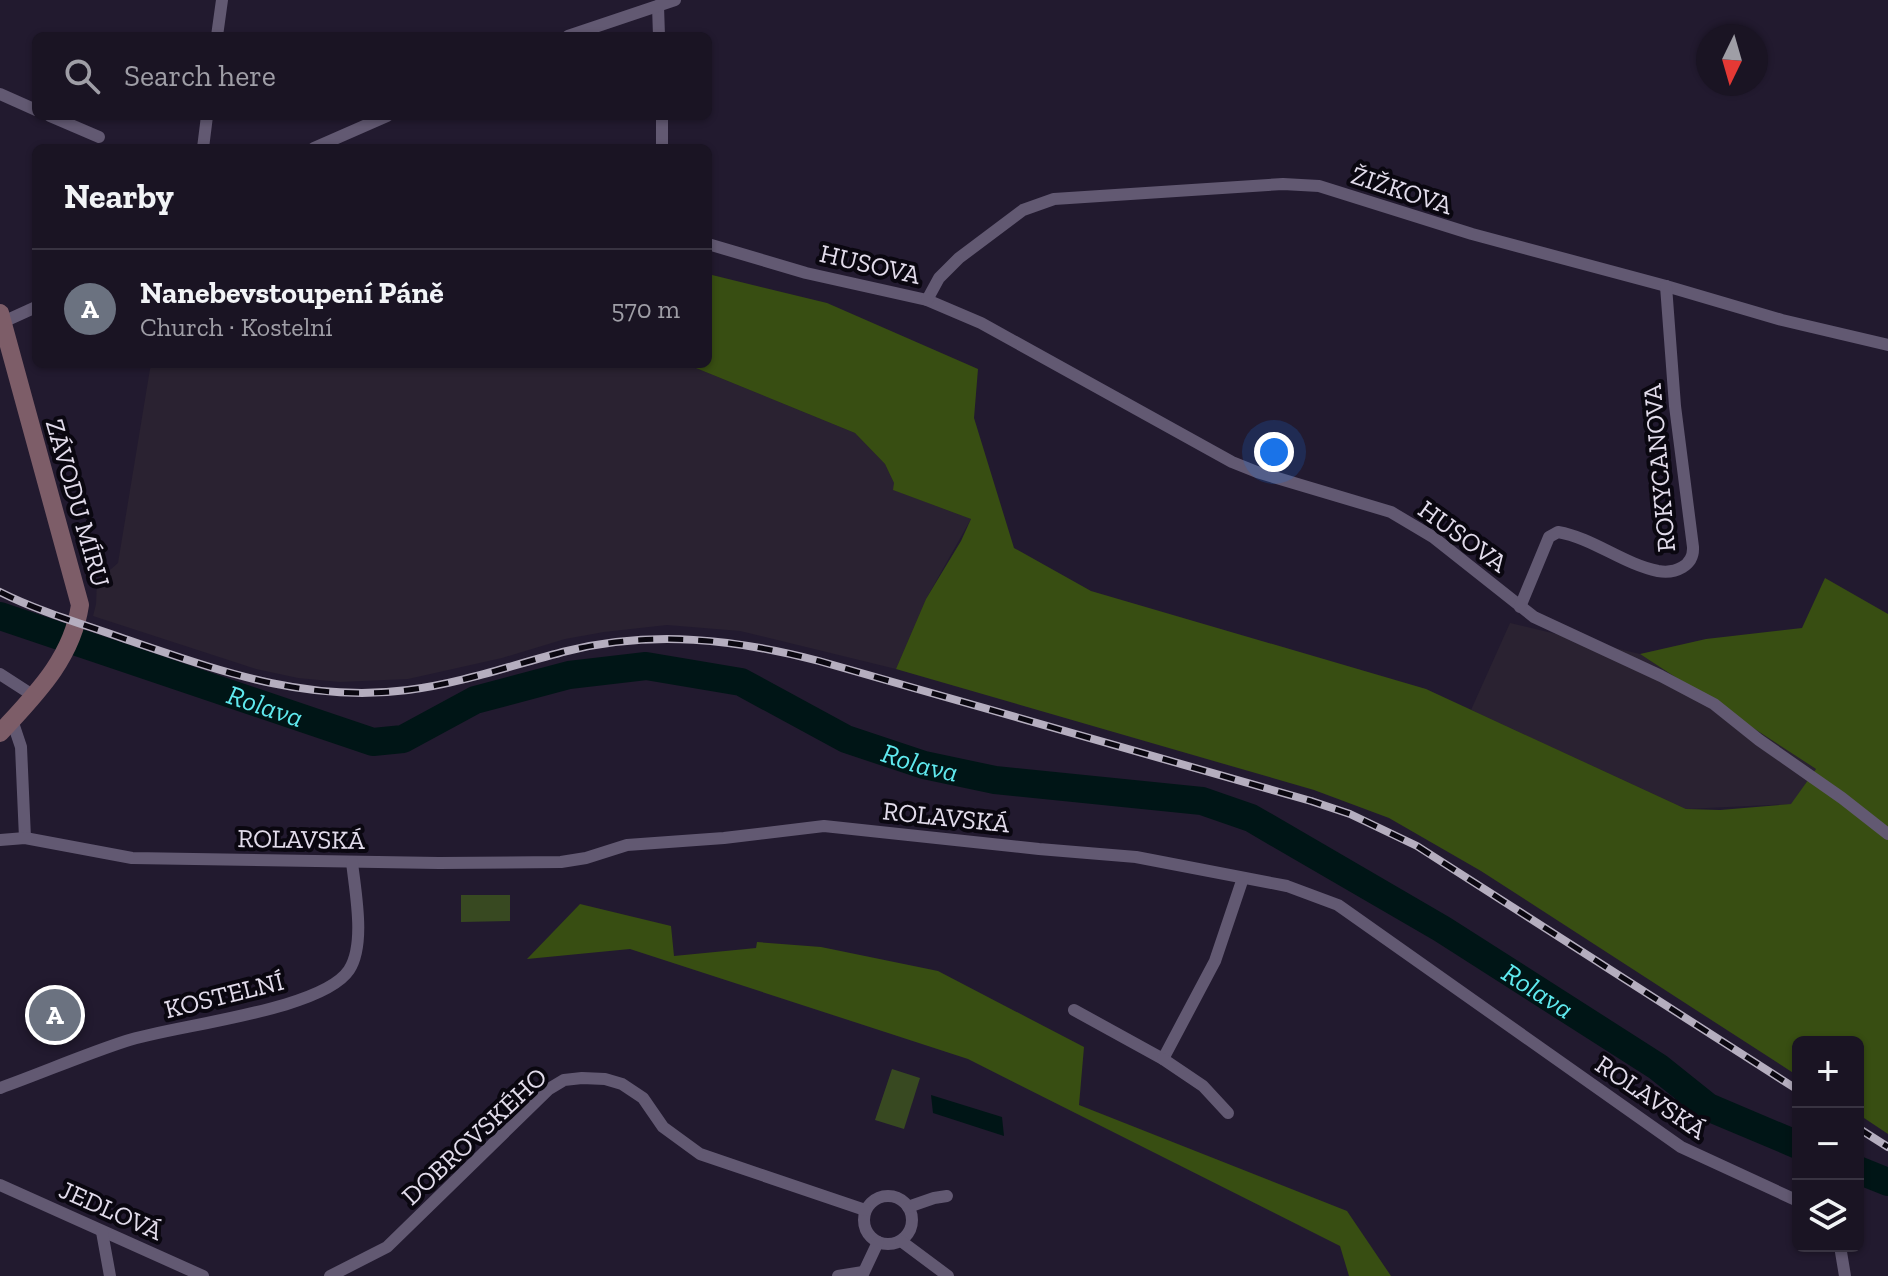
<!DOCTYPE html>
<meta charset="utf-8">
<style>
body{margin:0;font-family:"Zilla Slab",serif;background:#231d2b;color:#f1f3f6}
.controls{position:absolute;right:24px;bottom:24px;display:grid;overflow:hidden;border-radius:12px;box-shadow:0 2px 6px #0004}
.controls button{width:72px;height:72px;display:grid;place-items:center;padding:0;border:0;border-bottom:2px solid #383341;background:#1a1423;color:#f1f3f6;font:40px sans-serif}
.compass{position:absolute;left:1696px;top:24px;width:72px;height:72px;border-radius:50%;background:#1a1423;box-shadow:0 2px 6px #0004;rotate:185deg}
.you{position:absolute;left:1274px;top:452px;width:28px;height:28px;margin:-20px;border:6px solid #fff;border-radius:50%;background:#1a73e8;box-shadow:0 0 0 12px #1a73e833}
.badge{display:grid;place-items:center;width:52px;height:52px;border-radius:50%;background:#2563eb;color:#fff;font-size:26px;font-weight:700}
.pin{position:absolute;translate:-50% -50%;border:4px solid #fff;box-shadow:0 2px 8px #0006}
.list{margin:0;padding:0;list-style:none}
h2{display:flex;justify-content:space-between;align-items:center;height:104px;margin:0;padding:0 32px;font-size:34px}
h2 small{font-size:26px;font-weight:400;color:#9f9ea6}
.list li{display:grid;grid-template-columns:52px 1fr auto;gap:24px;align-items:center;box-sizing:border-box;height:120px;padding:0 32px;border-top:2px solid #383341}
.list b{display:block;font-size:30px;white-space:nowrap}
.list p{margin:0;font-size:26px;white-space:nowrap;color:#9f9ea6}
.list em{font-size:26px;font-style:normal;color:#9f9ea6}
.icon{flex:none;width:44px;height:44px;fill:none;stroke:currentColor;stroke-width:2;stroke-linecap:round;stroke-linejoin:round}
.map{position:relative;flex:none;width:1888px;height:1276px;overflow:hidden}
.search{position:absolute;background:#1a1423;box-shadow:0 2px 6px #0004;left:32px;top:32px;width:680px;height:88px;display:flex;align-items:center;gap:20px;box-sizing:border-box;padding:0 28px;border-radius:12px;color:#9f9ea6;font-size:30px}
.panel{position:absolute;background:#1a1423;box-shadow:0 2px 6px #0004;left:32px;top:144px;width:680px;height:224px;border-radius:12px}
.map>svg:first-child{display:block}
.industrial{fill:#2a2231}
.green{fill:#384921}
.forest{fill:#384e12}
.water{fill:#001516}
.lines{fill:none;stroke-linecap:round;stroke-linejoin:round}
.river{stroke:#001516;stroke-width:28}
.minor{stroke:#625972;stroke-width:12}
.secondary{stroke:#7d5d68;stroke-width:18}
.rail-casing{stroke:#b5aebf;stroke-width:8}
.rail{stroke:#0a0710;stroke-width:5;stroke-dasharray:15;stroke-linecap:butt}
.labels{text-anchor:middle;stroke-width:8;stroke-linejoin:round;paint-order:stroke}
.street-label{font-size:26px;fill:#e2dceb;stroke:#0a0710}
.water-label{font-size:28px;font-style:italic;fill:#5fe9ee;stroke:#0a0710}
</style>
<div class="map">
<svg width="1888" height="1276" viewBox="0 0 1888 1276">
<rect width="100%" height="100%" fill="#221a2f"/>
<g class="industrial">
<polygon points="153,364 686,364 855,433 885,464 894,483 894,490 971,519 926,599 896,669 740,631 667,625 604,632 565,639 502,658 408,679 340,682 298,678 256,669 93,616 96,604 97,581 118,563 150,369"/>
<polygon points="1510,623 1640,654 1816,769 1792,804 1686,809 1471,710"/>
</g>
<g class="green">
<polygon points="461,895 510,895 510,921 461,922"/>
<polygon points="892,1069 920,1078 904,1129 875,1120"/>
</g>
<g class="forest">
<polygon points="708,274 827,303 978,369 974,418 1014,548 1091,591 1426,689 1686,809 1720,810 1791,804 1816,769 1640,654 1706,639 1802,628 1825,578 1888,614 1888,1134 1858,1114 1858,1042 1798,1042 1798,1076 1481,871 1389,818 1314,790 896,669 926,599 961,541 971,519 893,490 894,483 885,464 855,433 686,364 708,364"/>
<polygon points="580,904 671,926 674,956 756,948 757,942 821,947 938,971 1084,1047 1079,1105 1347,1211 1391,1276 1349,1276 1340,1246 968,1059 630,949 527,959"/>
</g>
<polygon class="water" points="931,1095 1002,1117 1004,1136 933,1113"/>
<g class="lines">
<g class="river">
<path id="s1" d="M0 616 373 742 403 739 475 700 569 675 646 666 741 682 846 739 924 765 995 780 1202 801 1251 818 1442 929 1658 1067 1708 1107 1798 1145"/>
<polyline points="1858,1170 1888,1182"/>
</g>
<g class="minor">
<polyline points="658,6 659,36"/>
<polyline points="217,36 222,0"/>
<polyline points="568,36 675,0"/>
<polyline points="0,94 36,110"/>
<polyline points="50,116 99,137"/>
<polyline points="662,116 662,148"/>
<polyline points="203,148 207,116"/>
<polyline points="314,148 387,116"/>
<polyline points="708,244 806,273 927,300 981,323 1232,462 1257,472 1391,512 1433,537 1534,617 1661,676 1714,704 1759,740 1842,798 1888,834"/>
<polyline points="927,300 939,278 959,258 1023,210 1054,199 1283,184 1319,186 1472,234 1666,286 1782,320 1888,345"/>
<polyline points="3,322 36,307"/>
<path d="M1520 607 1549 537 1558 532C1593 538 1623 564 1658 571 1675 574 1694 566 1693 547L1675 406 1666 286"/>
<polyline points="0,674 34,696"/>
<polyline points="12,720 21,747 25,838"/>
<polyline points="0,840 25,838 132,858 439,863 561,862 586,858 627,845 724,838 824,826 1039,849 1136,857 1287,886 1338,905 1681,1147 1798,1201"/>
<polyline points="1074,1010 1163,1059 1215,961 1243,878"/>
<polyline points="1163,1059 1203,1086 1228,1113"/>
<path d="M0 1088C42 1073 83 1055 126 1041 174 1025 322 1011 349 970 366 944 355 891 352 862"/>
<polyline points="0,1185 203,1276"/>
<circle cx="888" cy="1220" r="24"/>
<polyline points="908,1207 934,1198 947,1196"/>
<polyline points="102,1232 110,1276"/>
<polyline points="901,1241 948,1276"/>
<polyline points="1840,1246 1845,1276"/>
<polyline points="330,1276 387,1247 549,1089 564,1080 582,1078 605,1079 622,1084 643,1098 663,1127 700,1154 865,1210"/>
<polyline points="838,1276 863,1272"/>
<polyline points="862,1276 878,1242"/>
</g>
<path class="secondary" d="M0 313 80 605C72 659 35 695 0 733"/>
<g class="rail-casing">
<g id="rail">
<path d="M0 592C40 612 83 624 125 639 220 671 306 703 408 690 463 683 515 664 567 651 652 630 735 639 819 661L1311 801 1350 814 1417 846 1798 1090"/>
<polyline points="1858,1128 1888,1147"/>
</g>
</g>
<use href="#rail" class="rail"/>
</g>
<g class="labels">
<g class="street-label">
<text transform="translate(1402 190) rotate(18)" y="9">ŽIŽKOVA</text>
<text transform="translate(870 264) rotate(13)" y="9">HUSOVA</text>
<text transform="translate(1659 468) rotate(-95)" y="9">ROKYCANOVA</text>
<text transform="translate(78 503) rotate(74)" y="9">ZÁVODU MÍRU</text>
<text transform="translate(1463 536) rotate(36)" y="9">HUSOVA</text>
<text transform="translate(946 817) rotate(6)" y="9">ROLAVSKÁ</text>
<text transform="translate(301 839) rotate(1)" y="9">ROLAVSKÁ</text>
<text transform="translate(224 995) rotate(-14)" y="9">KOSTELNÍ</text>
<text transform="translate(1651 1097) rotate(34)" y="9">ROLAVSKÁ</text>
<text transform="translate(474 1136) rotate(-43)" y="9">DOBROVSKÉHO</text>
<text transform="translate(111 1210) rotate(24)" y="9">JEDLOVÁ</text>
</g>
<g class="water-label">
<text dy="10" stroke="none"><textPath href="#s1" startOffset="280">Rolava</textPath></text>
<text dy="10" stroke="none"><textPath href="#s1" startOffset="974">Rolava</textPath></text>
<text dy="10" stroke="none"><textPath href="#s1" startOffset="1646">Rolava</textPath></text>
</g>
</g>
</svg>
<div class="controls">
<button>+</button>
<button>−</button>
<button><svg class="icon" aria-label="layers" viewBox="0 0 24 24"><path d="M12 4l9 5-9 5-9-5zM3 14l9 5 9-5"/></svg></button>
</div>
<svg class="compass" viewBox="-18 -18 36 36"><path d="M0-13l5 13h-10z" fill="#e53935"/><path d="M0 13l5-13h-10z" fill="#9f9ea6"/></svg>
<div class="you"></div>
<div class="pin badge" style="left:55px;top:1015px;background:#6b7280">A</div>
<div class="search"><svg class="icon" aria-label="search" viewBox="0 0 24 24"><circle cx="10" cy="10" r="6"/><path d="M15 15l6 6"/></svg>Search here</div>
<section class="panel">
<h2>Nearby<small></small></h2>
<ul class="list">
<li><span class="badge" style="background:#6b7280">A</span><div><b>Nanebevstoupení Páně</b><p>Church · Kostelní</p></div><em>570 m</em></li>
</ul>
</section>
</div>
